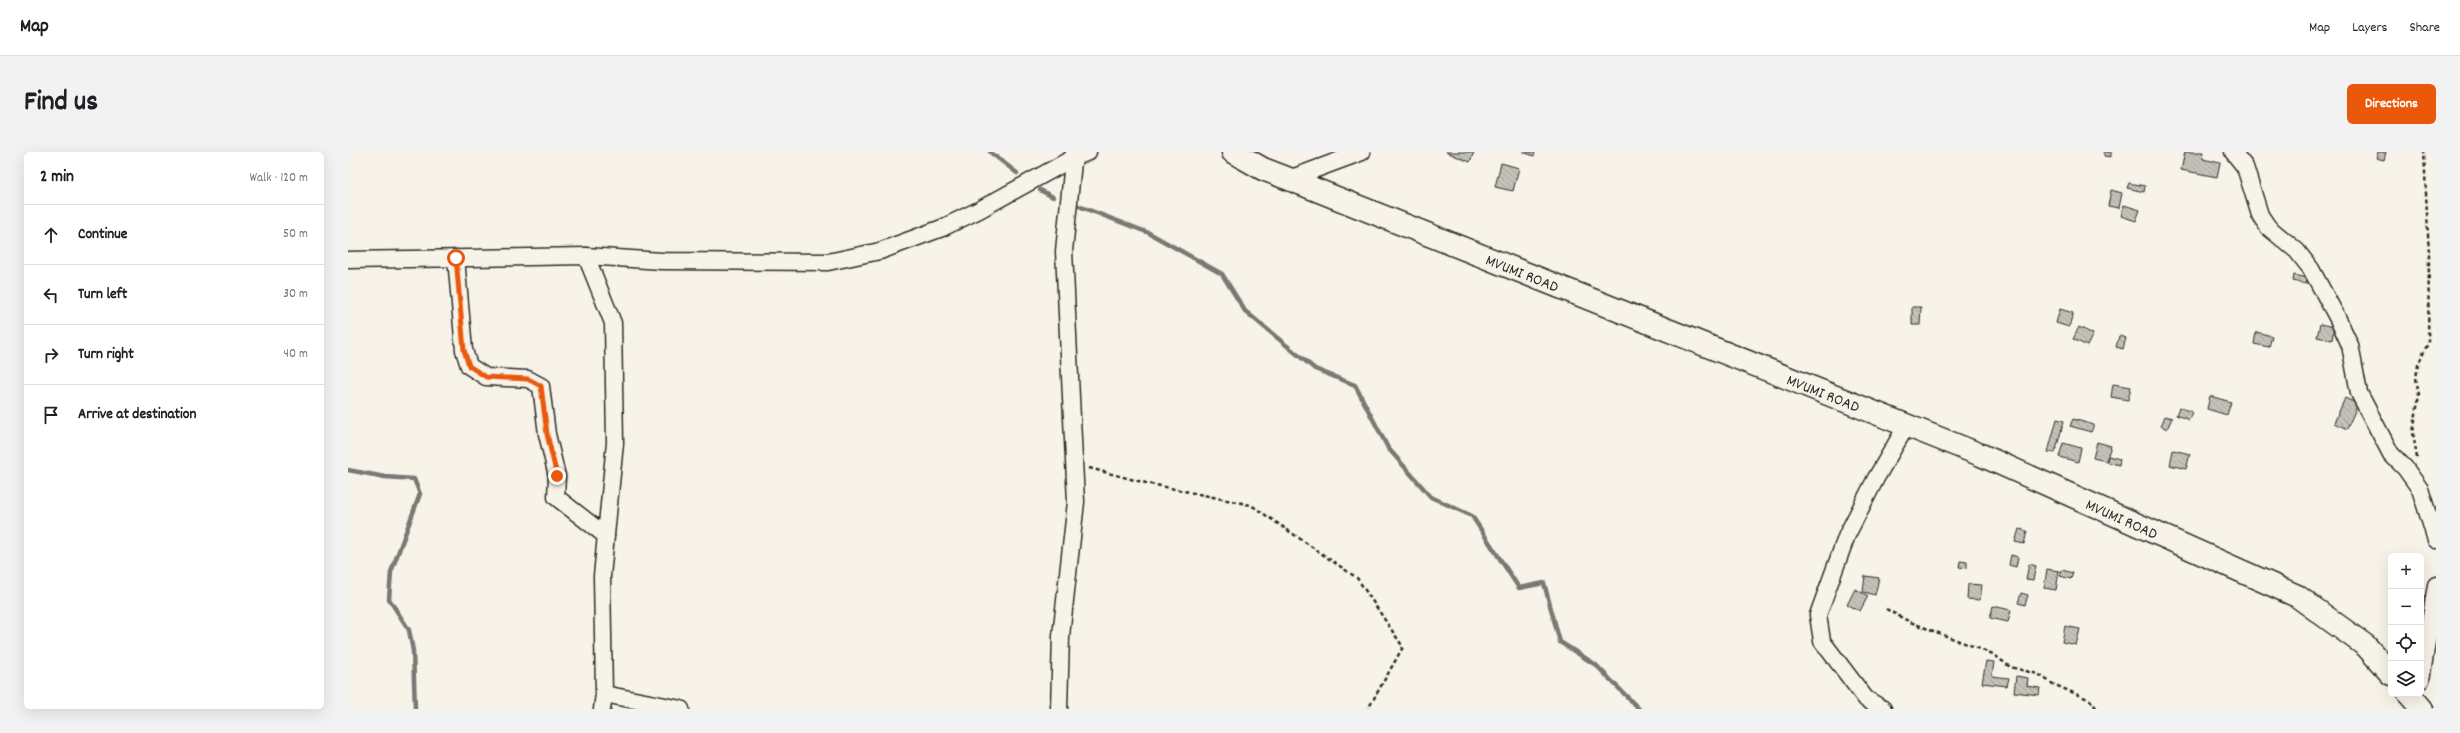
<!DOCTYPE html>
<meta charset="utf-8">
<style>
body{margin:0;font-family:Dekko,sans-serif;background:#f2f2f2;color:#202124}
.controls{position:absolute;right:12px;bottom:12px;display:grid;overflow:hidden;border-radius:6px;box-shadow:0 4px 16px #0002}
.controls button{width:36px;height:36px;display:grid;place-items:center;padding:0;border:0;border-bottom:1px solid #e0e0e0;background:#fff;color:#202124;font:20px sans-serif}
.stop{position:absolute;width:12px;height:12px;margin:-9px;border:3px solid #ea580c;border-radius:50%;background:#fff}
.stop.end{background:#ea580c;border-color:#fff;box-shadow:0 1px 4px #0008}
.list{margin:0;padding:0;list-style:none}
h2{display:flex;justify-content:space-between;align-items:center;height:52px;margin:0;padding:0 16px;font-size:17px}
h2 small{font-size:13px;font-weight:400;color:#757577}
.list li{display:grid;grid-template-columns:26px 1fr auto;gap:12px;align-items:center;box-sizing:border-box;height:60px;padding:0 16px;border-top:1px solid #e0e0e0}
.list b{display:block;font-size:15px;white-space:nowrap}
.list em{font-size:13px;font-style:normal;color:#757577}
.icon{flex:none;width:22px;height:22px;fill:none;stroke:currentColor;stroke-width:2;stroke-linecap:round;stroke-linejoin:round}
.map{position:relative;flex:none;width:2088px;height:557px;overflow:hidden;border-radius:6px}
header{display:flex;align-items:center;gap:24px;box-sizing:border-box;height:56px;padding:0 20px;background:#fff;border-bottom:1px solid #e0e0e0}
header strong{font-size:19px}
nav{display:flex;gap:22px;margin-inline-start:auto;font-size:14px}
.intro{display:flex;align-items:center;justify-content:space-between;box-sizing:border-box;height:96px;padding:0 24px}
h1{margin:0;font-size:28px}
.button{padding:10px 18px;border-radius:6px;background:#ea580c;color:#fff;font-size:14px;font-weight:700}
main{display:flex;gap:24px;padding:0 24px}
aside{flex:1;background:#fff;border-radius:6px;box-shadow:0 4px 16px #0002}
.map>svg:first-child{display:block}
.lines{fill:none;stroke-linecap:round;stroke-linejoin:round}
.stream{stroke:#7a7874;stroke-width:4.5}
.building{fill:url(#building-back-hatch);stroke:#2b2b2b}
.street-casing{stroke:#2b2b2b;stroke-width:19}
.secondary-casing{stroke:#2b2b2b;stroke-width:25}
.path{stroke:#2b2b2b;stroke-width:2.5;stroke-dasharray:4 3;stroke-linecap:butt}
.street{stroke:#f7f3e8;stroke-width:16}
.secondary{stroke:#f7f3e8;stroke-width:22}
.route{stroke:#ea580c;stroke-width:5}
.labels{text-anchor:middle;stroke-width:3;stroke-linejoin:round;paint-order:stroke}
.street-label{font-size:16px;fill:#2b2b2b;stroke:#f7f3e8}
</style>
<header>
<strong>Map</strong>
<nav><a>Map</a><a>Layers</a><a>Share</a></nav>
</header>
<div class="intro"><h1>Find us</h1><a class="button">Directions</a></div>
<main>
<aside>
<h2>2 min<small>Walk · 120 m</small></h2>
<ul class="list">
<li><svg class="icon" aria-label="ahead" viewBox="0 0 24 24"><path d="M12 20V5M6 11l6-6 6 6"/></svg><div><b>Continue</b></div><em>50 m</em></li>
<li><svg class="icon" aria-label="left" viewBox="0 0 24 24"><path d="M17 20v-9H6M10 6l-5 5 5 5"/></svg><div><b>Turn left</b></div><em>30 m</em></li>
<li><svg class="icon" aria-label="right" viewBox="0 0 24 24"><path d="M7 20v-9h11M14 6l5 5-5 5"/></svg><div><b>Turn right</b></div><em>40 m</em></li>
<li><svg class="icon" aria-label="arrive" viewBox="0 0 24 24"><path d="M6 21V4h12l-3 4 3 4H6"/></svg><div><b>Arrive at destination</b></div></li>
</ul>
</aside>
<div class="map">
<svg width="2088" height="557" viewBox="0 0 2088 557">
<defs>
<pattern id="building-back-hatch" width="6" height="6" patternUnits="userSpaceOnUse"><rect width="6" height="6" fill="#c4c1b9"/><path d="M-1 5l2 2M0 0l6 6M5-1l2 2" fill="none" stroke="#a9a69f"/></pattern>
</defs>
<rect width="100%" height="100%" fill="#f7f3e8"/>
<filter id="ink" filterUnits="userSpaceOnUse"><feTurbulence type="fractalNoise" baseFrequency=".025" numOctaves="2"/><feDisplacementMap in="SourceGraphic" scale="8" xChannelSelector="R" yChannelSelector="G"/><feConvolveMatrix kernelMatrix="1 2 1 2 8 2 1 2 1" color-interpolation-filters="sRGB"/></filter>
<g filter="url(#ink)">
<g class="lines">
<g class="stream">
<polyline points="642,0 669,21"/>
<polyline points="692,38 705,45"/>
<polyline points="728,53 801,81 874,122 897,159 967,217 1007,233 1040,296 1083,345 1124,364 1171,436 1196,431 1212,490 1248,513 1291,557"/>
<polyline points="0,318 37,325 66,327 72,342 43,420 41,447 61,478 65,499 67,557"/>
</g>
</g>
<g class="building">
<polygon points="1098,0 1126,0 1122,10"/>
<polygon points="1175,0 1187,0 1186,4"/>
<polygon points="1756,0 1763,0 1763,5 1756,4"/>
<polygon points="1837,0 1856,0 1855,7 1872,11 1869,25 1833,18"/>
<polygon points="2030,0 2038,0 2036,8 2028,6"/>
<polygon points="1153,11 1171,16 1165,39 1147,35"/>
<polygon points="1781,31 1797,34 1796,40 1779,36"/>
<polygon points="1763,38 1774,41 1771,56 1760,54"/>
<polygon points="1776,53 1792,58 1788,69 1773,64"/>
<polygon points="1946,123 1960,126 1958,132 1945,129"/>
<polygon points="1564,155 1573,155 1572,173 1564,173"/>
<polygon points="1712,157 1725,161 1721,175 1708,171"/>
<polygon points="1972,172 1986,175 1984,188 1969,185"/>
<polygon points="1731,175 1745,182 1739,194 1725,187"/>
<polygon points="1908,180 1924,184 1921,195 1906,192"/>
<polygon points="1771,184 1778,186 1775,197 1768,195"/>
<polygon points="1765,232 1783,235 1780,248 1763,245"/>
<polygon points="1862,244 1883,250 1879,263 1859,257"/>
<polygon points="1997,246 2010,252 1999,277 1986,271"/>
<polygon points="1831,255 1844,260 1841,268 1828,263"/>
<polygon points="1817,264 1824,266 1819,277 1813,274"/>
<polygon points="1709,267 1716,269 1707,301 1700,300"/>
<polygon points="1725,267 1746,273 1743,280 1722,274"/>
<polygon points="1749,290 1763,294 1758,309 1745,306"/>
<polygon points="1715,291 1733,296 1730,310 1711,305"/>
<polygon points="1825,298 1842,302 1838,317 1822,313"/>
<polygon points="1760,304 1772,307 1771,313 1759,310"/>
<polygon points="1671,377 1679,379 1676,392 1667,390"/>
<polygon points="1663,403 1670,405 1668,415 1661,413"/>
<polygon points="1612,409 1619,410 1619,416 1611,415"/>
<polygon points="1681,412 1688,414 1685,428 1678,427"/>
<polygon points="1699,417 1711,419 1708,438 1696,436"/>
<polygon points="1714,418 1725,421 1723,427 1712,424"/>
<polygon points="1517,424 1531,426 1527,443 1515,440"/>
<polygon points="1620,432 1634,433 1632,448 1619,447"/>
<polygon points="1507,437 1520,444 1512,459 1499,453"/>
<polygon points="1673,441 1680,443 1677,453 1670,451"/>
<polygon points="1645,454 1663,458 1660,470 1642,466"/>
<polygon points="1717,474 1732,477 1728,493 1714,490"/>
<polygon points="1638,509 1646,510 1644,524 1661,526 1659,534 1634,531"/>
<polygon points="1668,524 1680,526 1679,534 1692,536 1691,543 1666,540"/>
</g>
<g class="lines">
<g class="street-casing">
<g id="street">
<polyline points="1885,0 1897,15 1912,63 1920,75 1949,99 1963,117 1990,167 2002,193 2011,241 2043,302 2057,316 2072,337 2088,388"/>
<polyline points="941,27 1014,0"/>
<polyline points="238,104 265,171 267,291 254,424 256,542 254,557"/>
<polyline points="108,106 116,198 121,214 138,225 180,227 193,234 199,282 209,324 208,345 258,384"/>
<polyline points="0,108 238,104 314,109 480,110 532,99 594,76 631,58 725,6 740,0"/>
<polyline points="2073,528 2088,433"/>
<polyline points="256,542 333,557"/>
<polyline points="711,557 713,484 728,350 716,99 726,0"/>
<polyline points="1535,557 1518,547 1474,489 1470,463 1499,383 1528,326 1559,273"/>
</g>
</g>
<g class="secondary-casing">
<g id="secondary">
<path id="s1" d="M885 0 915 17 941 27 1633 303 1949 444 2018 494 2043 522"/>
<polyline points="2061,542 2074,557"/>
</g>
</g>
<g class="path">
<polyline points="2069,306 2065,281 2071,243 2068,226 2070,213 2080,191 2081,103 2076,0"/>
<polyline points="741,316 798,331 903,353 1009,426 1055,495 1020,557"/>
<polyline points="1538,457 1562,470 1645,502 1662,515 1690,522 1705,532 1742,548 1749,557"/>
</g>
<use href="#street" class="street"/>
<use href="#secondary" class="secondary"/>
</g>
</g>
<g class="lines" filter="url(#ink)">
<polyline class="route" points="108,106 116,198 121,214 138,225 180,227 193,234 199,282 209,324"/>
</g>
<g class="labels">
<g class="street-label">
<text dy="6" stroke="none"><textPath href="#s1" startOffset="314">MVUMI ROAD</textPath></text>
<text dy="6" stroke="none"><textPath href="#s1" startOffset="638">MVUMI ROAD</textPath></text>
<text dy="6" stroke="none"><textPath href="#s1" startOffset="962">MVUMI ROAD</textPath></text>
</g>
</g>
</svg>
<div class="controls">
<button>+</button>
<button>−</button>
<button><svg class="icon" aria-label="locate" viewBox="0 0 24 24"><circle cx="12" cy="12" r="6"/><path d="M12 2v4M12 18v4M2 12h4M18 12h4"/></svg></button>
<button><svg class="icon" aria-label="layers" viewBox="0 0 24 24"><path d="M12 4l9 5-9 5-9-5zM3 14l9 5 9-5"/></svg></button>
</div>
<div class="stop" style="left:108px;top:106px"></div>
<div class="stop end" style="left:209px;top:324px"></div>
</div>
</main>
